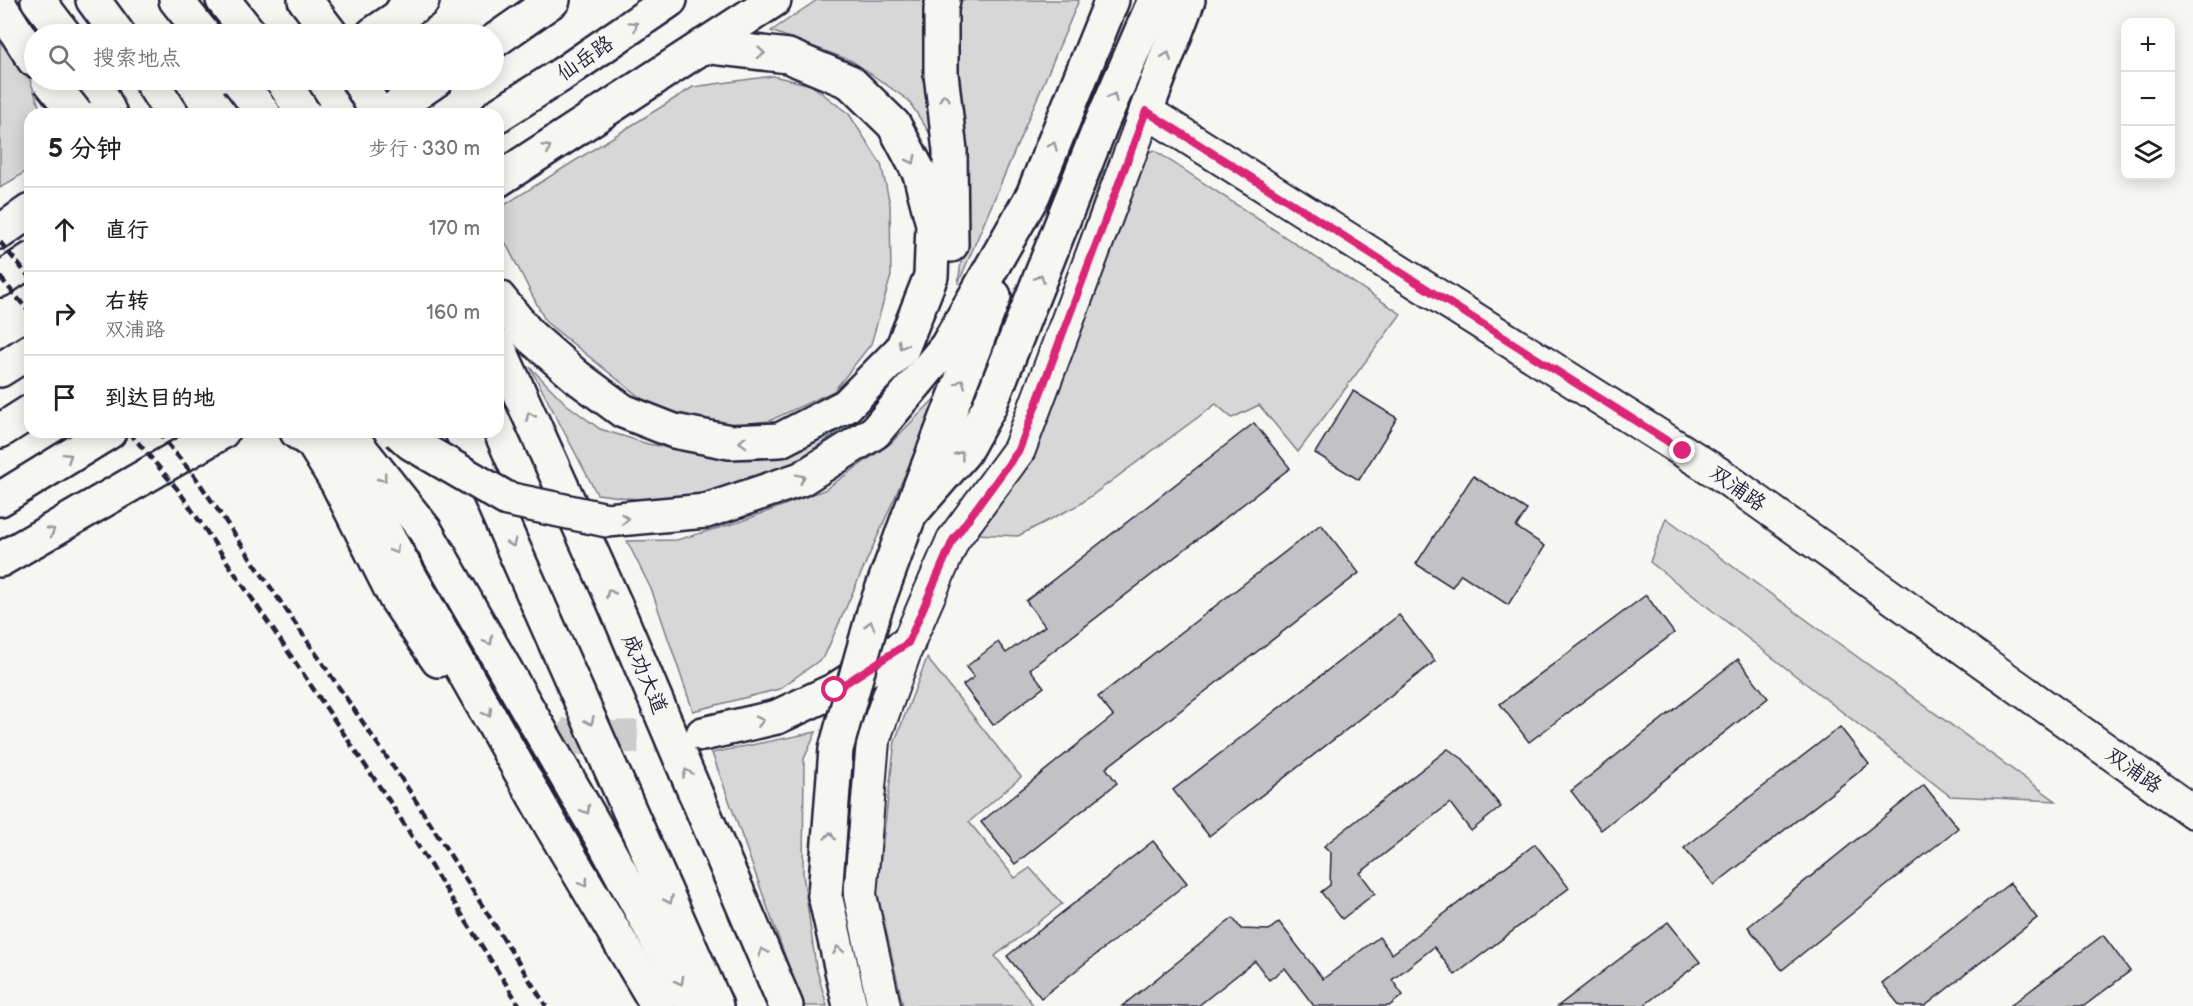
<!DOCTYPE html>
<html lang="zh">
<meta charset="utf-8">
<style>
body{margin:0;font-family:"Balsamiq Sans","LXGW WenKai TC",sans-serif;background:#f2f2f2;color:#202124}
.controls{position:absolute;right:18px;top:18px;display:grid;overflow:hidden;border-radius:12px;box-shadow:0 3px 15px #0003}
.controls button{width:54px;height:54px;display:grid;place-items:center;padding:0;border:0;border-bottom:2px solid #e0e0e0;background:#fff;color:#202124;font:30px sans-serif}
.stop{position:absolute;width:18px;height:18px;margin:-14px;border:4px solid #db2777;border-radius:50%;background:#fff}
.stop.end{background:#db2777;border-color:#fff;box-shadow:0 2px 6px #0008}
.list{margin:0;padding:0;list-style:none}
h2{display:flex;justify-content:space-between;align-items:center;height:78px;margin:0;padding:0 24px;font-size:26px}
h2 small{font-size:20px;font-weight:400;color:#757577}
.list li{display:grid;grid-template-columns:39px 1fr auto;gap:18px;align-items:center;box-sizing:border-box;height:84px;padding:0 24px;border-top:2px solid #e0e0e0}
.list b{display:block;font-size:22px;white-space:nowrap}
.list p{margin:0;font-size:20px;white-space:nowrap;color:#757577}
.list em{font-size:20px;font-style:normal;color:#757577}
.icon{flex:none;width:33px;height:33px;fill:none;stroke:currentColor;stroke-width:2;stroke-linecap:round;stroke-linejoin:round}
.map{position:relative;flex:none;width:2193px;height:1006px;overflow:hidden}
.search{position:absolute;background:#fff;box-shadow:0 3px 15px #0003;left:24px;top:24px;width:480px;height:66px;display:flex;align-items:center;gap:15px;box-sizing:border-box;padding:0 21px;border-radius:33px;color:#757577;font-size:22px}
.panel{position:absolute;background:#fff;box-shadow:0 3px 15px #0003;left:24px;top:108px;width:480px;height:330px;border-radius:18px}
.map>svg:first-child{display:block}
.green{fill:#d7d7d7;stroke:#7c7c89;stroke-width:1.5}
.building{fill:#c2c2c4;stroke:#22223b;stroke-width:1.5}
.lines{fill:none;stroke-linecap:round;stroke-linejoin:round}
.major-tunnel{stroke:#cccccd;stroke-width:33;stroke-dasharray:33 16;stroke-linecap:butt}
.minor-casing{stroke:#22223b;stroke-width:36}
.major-casing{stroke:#22223b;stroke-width:38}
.highway-casing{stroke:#22223b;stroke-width:38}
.minor{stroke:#f6f6f2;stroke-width:32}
.major{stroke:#f6f6f2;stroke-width:33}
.highway{stroke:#f6f6f2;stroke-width:33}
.rail{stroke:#22223b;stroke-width:4.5;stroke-dasharray:9 4.5;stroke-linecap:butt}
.highway-bridge-casing{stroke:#22223b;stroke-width:38;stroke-linecap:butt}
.highway-bridge{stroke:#f6f6f2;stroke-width:33}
.oneway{stroke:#9797a0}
.route{stroke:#db2777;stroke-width:8}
.labels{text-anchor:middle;stroke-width:4.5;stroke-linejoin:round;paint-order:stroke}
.street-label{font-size:21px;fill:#22223b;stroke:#f6f6f2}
</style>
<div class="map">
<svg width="2193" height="1006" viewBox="0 0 2193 1006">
<rect width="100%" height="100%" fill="#f6f6f2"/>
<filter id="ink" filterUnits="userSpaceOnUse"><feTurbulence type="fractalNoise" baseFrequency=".0167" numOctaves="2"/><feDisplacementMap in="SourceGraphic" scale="12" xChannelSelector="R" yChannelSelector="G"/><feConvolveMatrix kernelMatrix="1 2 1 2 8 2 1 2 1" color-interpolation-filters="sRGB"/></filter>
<g filter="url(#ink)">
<g class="green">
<polygon points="817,0 1079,0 958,284 967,220 948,161 908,100 852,61 771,31"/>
<polygon points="0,37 29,77 42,114 30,114 30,169 0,188"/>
<polygon points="773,76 811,85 849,114 881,164 890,204 891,276 871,344 834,391 769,421 714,427 647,403 546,322 498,228 498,209 693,87"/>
<polygon points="1154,150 1401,314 1298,452 1259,405 1232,418 1216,404 1080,504 1018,536 975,534 1104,170"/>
<polygon points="530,367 566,404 600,429 648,444 710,455 786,454 856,419 789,466 722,490 652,501 597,494"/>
<polygon points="942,391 824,657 779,689 693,711 652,591 627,541 677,540 742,521 824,490 890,444"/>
<polygon points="1666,518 2056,801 1950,796 1650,562"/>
<polygon points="927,658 1021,777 969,822 1015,878 1030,868 1062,904 995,956 1034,1006 903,1006 877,890 895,741"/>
<polygon points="816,732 804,759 803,874 816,967 827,1006 803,1006 712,753"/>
</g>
<g class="building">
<polygon points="1353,391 1397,418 1359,480 1315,453"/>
<polygon points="1254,423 1290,468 1030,669 1044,687 993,725 963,685 974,677 966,667 998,642 1006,653 1045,626 1026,601"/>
<polygon points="1473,476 1527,510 1516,527 1545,546 1508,605 1461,574 1452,587 1416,564"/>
<polygon points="1321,524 1359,573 1106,768 1117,783 1015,864 981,822 1113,716 1098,697"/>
<polygon points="1646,595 1674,633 1529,742 1500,704"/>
<polygon points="1399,615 1435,661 1209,836 1173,790"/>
<polygon points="1738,659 1768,698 1601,830 1571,791"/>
<polygon points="1840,727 1869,764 1714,885 1684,848"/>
<polygon points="1448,749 1463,759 1501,807 1471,831 1450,803 1360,873 1375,893 1342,919 1321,892 1330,885 1331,853 1324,846"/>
<polygon points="1924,785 1958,828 1782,970 1748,927"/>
<polygon points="1153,841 1187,883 1041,998 1007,956"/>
<polygon points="1535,844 1569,888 1455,975 1434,947 1392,980 1403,995 1389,1006 1314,1006 1285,968 1269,980 1255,961 1198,1006 1122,1006 1233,918 1241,929 1269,930 1279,922 1323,979 1379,937 1392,954"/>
<polygon points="2010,883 2037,918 1925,1006 1900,1006 1882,983"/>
<polygon points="1668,922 1700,962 1643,1006 1558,1006"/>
<polygon points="2103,935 2130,971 2084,1006 2010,1006"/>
</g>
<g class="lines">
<polyline class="major-tunnel" points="471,689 492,708 573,739 697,734"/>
<g class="minor-casing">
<polyline id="minor" points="884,1006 860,895 873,741 908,643 953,540 1019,450 1146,111 1718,473 2193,812"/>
</g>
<g class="major-casing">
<g id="major">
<polyline points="373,34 422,1"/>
<polyline points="1146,111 1188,0"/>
<polyline points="498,180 774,0"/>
<polyline points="0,232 30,211"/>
<polyline points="0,280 30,260"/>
<polyline points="297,432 313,443 337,482 395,597 438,660"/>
<polyline points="0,499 109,432"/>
<polyline points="912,512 964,452 989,407 1102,122 1155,0"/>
<polyline points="0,560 222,432"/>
<polyline points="703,734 777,717 835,690 908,643"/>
</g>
</g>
<g class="highway-casing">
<g id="highway">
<polyline points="38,0 64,34"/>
<polyline points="93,0 118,34"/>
<polyline points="176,0 203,34"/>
<polyline points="223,0 250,34"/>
<polyline points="305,0 331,34"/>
<polyline points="943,0 941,9 941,74 950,151 951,245"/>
<polyline points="0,6 34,60"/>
<polyline points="398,18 409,0"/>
<polyline points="494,41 553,0"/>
<polyline points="94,80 110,114"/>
<polyline points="150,80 172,114"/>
<polyline points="358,80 378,114"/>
<polyline points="386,114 436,80"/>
<polyline points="498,115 561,75 670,0"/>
<polyline points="498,297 530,336 577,377 623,411 674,431 730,442 780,440 846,406 902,349 931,276 933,224 920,174 894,125 850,82 788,56 703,46"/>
<polyline points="498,346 614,602 786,1006"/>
<polyline points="0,370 30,351"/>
<polyline points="0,431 30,412"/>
<polyline points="315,432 383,529 552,827 658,1006"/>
<polyline points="347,432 425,530 604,842 693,1006"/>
<polyline points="462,432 716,1006"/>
<polyline points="706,511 801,479 875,432 947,346 1033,195 1112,0"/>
<polyline points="909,516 994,296"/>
<polyline points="825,895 850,1006"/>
</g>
</g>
<use href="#minor" class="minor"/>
<use href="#major" class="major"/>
<use href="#highway" class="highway"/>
<g class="rail">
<polyline points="0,242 30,278"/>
<polyline points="0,277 30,313"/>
<polyline points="129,432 179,491 388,799 520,1006"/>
<polyline points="158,432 196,478 407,787 546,1006"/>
</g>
<g class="highway-bridge-casing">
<g id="highway-bridge">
<polyline points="49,80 76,114"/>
<polyline points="238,80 264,114"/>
<polyline points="282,80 304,114"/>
<polyline points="399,432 411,443 507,499 607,520 706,511"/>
<polyline points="825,895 836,749 874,612 909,516"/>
</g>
</g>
<use href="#highway-bridge" class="highway-bridge"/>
</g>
<defs><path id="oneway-chevron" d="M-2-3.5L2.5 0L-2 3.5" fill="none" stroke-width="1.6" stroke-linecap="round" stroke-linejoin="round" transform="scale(1.5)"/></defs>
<g class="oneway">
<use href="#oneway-chevron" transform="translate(634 25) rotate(-34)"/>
<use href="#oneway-chevron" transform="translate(761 53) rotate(6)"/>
<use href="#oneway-chevron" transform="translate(1167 56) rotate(-69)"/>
<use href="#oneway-chevron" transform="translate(1113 97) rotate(-66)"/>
<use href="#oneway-chevron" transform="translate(944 98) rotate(-96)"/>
<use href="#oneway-chevron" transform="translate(1053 146) rotate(-68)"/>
<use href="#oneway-chevron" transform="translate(547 148) rotate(-33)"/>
<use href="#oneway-chevron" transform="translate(912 160) rotate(63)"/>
<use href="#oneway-chevron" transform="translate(1040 278) rotate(-68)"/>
<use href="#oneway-chevron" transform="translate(902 345) rotate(119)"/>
<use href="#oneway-chevron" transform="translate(961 383) rotate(-69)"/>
<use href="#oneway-chevron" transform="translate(530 416) rotate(-114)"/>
<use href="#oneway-chevron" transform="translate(743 442) rotate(178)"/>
<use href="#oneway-chevron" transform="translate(960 455) rotate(-53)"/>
<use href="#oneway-chevron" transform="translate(68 457) rotate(-32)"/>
<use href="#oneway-chevron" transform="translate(383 478) rotate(51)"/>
<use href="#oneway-chevron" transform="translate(801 478) rotate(-26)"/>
<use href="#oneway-chevron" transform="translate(625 519) rotate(-5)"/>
<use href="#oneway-chevron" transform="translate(51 531) rotate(-30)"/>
<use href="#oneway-chevron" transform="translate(512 543) rotate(66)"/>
<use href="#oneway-chevron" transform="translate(395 550) rotate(60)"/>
<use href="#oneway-chevron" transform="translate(610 593) rotate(-114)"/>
<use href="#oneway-chevron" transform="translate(870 625) rotate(-74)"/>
<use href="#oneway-chevron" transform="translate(489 641) rotate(60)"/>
<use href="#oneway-chevron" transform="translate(488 713) rotate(61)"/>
<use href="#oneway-chevron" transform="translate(590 721) rotate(66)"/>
<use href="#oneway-chevron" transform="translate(760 721) rotate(-13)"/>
<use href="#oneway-chevron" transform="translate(687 773) rotate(-113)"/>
<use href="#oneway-chevron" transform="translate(586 810) rotate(60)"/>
<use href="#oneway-chevron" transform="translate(830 836) rotate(-86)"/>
<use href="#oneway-chevron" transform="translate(584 883) rotate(60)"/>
<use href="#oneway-chevron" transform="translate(669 900) rotate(66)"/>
<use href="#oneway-chevron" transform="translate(838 950) rotate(-102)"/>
<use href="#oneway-chevron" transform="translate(763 952) rotate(-113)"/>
<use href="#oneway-chevron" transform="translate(680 981) rotate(61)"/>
</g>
</g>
<g class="lines" filter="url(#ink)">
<polyline class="route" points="835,690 908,643 953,540 1019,450 1146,111 1683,451"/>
</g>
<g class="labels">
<g class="street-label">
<text transform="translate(585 58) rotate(-34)" y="7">仙岳路</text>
<text transform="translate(1738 488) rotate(35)" y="7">双浦路</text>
<text transform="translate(645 674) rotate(67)" y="7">成功大道</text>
<text transform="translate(2134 770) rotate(35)" y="7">双浦路</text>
</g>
</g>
</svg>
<div class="controls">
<button>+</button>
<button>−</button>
<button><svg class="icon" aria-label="layers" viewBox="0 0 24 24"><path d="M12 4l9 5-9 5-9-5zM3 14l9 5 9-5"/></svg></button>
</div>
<div class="stop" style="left:835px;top:690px"></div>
<div class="stop end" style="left:1683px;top:451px"></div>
<div class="search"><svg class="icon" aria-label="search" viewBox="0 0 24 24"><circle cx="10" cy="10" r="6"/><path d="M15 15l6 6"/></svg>搜索地点</div>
<section class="panel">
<h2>5 分钟<small>步行 · 330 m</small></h2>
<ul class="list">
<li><svg class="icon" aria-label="ahead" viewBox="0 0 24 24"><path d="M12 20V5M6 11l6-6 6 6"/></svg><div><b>直行</b></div><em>170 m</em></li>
<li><svg class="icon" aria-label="right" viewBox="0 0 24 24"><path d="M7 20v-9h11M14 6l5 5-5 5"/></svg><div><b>右转</b><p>双浦路</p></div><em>160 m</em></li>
<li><svg class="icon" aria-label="arrive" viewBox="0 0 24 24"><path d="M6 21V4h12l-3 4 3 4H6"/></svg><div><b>到达目的地</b></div></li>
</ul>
</section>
</div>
